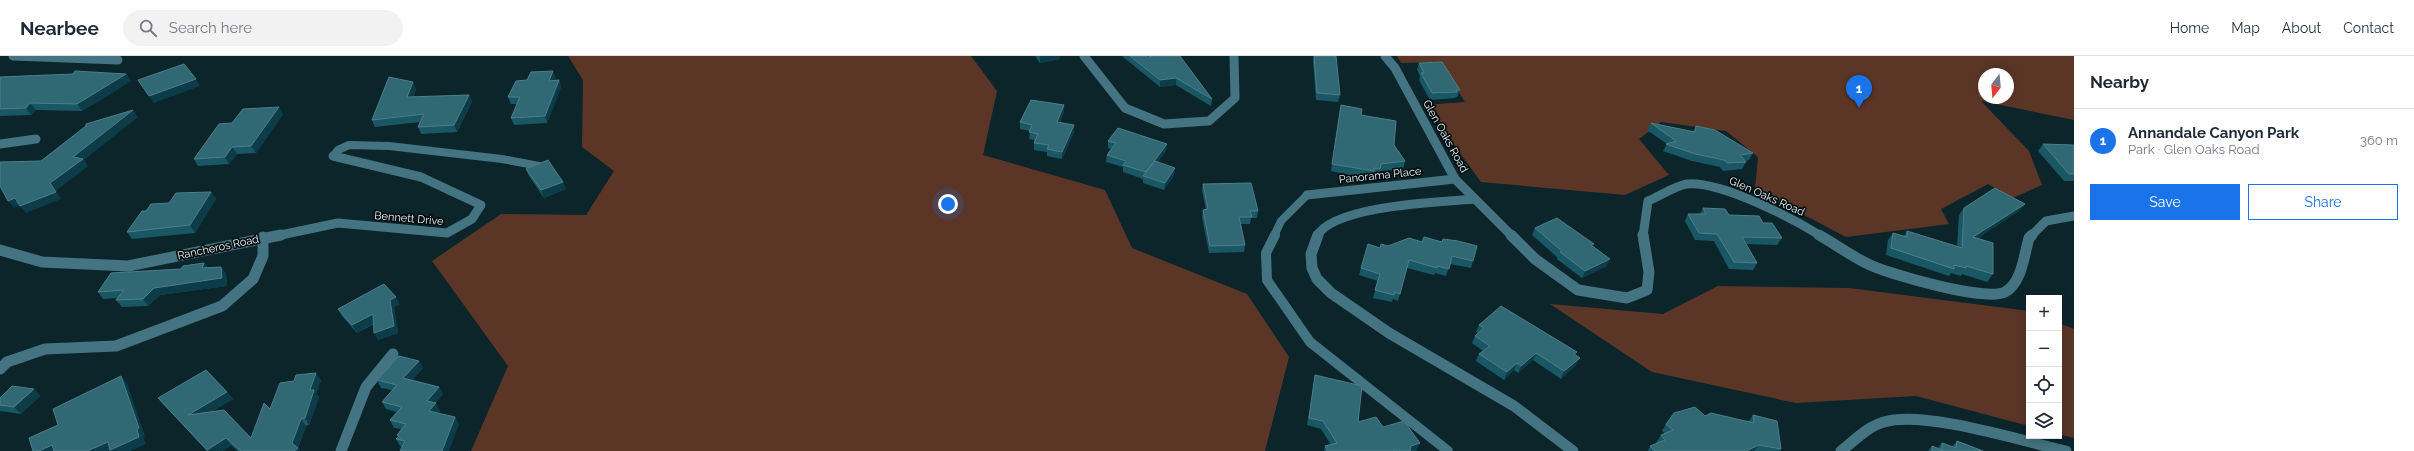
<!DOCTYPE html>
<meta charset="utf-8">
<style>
body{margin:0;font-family:Raleway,sans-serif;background:#f2f2f3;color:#1f2937}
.controls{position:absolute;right:12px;bottom:12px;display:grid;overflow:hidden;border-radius:0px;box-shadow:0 2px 10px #0003}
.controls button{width:36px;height:36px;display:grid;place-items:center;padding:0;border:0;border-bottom:1px solid #e0e1e3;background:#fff;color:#1f2937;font:20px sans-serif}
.compass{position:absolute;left:1978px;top:12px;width:36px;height:36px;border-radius:50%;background:#fff;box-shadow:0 2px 10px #0003;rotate:196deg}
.you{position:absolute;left:948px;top:148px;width:14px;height:14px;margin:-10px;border:3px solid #fff;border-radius:50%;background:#1a73e8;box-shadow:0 0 0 6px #1a73e833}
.badge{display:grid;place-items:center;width:26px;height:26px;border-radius:50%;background:#1a73e8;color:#fff;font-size:13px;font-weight:700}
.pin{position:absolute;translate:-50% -33px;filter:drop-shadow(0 1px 2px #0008)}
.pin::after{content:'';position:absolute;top:21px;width:14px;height:12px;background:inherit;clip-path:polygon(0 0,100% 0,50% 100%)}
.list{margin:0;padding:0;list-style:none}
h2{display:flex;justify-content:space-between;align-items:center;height:52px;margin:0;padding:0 16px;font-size:17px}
h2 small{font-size:13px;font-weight:400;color:#747a83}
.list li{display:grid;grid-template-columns:26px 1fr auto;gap:12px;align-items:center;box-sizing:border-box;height:64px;padding:0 16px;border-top:1px solid #e0e1e3}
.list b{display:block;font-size:15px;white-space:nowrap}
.list p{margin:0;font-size:13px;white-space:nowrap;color:#747a83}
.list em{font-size:13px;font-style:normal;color:#747a83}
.actions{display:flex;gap:8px;padding:12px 16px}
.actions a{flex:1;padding:9px 0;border:1px solid #1a73e8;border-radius:0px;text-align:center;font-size:14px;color:#1a73e8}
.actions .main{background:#1a73e8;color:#fff}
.icon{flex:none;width:22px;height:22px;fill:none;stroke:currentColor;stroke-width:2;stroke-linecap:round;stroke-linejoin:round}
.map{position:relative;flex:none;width:2074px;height:395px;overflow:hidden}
header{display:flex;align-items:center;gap:24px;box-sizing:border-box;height:56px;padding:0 20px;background:#fff;border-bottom:1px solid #e0e1e3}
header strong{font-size:19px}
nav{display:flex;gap:22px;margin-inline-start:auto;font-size:14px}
.search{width:280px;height:36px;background:#f2f2f3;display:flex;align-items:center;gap:10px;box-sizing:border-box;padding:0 14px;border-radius:22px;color:#747a83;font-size:15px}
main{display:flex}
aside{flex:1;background:#fff}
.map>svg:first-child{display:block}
.green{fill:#5b3627;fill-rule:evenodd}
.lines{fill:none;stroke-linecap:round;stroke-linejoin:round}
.service-far1{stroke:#447481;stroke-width:8}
.service{stroke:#447481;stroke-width:10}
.minor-far1{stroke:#447481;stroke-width:9}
.minor{stroke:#447481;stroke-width:11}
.wall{fill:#1a5764}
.shaded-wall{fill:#0b3c47}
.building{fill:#306874;stroke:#4d7e89}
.labels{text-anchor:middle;stroke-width:3.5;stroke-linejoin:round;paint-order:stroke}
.street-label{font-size:11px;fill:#e7f5fa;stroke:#040d0f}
</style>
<header>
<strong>Nearbee</strong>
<div class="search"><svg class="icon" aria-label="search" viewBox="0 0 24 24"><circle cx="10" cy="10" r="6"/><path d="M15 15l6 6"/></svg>Search here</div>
<nav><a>Home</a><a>Map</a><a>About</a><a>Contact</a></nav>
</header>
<main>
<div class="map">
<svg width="2074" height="395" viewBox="0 0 2074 395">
<rect width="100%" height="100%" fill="#0c252b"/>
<g class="green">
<polygon points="568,0 971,0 997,35 983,99 1105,134 1132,192 1247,238 1289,301 1265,395 471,395 508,310 432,205 501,158 586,159 614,115 582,91 583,24"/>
<path d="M1397 0H2074V64L1981 45 2029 95 2042 129 2013 142 1988 128 1941 153 1949 168 1846 181 1755 133 1758 101 1726 75 1661 66 1639 83 1669 119 1625 139 1481 126 1425 49 1465 46 1440 6 1401 7ZM1984 18H2008V42H1984Z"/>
<polygon points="1718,230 1849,232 2029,255 2029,370 1916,340 1796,347 1652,316 1550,248 1663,258"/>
<polygon points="2059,267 2074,273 2074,382 2059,378"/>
</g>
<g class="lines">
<g class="service-far1">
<polyline points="333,100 338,94 349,89 389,90 502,103 539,110"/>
<polyline points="1274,180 1281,165 1307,139"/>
</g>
<polyline class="service" points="1275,179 1266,197 1267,224 1310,286 1448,395"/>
<g class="minor-far1">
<polyline points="13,0 118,4"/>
<polyline points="1084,0 1125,52 1164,68 1209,65 1235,42 1234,0"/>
<polyline points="1385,0 1395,12 1455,123 1512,180"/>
<polyline points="0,88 36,83"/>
<polyline points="1307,139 1455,123"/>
<polyline points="276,180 338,167 447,177 472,163 481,149 421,121 333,100"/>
<path d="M1317 180C1334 149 1441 146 1475 143"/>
<path d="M1643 180 1648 145C1658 141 1677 129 1687 128 1721 125 1792 162 1821 180"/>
<polyline points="2031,180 2046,165 2074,160"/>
</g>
<g class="minor">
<polyline points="1318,179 1311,198 1312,212 1317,223 1331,237 1389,277 1514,350 1573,395"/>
<polyline points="1511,179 1535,203 1578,234 1627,242 1647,234 1649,216 1643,179"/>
<path d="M1819 179C1835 188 1850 199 1866 207 1886 218 1987 246 2005 236 2022 227 2024 199 2029 182L2032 179"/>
<polyline points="0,194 42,206 128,210 281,179"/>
<polyline points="0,313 7,306 45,293 116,290 222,250 253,223 263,200 263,181"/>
<polyline points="341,395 366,331 393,298"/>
<path d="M1841 395C1854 385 1868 370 1884 366 1924 354 2022 385 2066 395"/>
</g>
</g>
<g class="wall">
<polygon points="1035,0 1060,0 1060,3 1040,7"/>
<polygon points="1122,0 1146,0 1147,1 1212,43 1211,50 1176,29 1160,31"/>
<polygon points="1314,0 1331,0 1340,39 1338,46 1316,44 1313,5"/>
<polygon points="1419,7 1460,34 1457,41 1456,41 1455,42 1430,44 1419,24 1420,20 1417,14"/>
<polygon points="126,18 131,25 82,55 36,54 31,59 0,60 0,21"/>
<polygon points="556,22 554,24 559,24 561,31 547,67 514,69 511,62 517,48 511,48 508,41 527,24"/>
<polygon points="416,33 413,41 469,39 472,46 457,76 421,78 418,71 420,66 375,71 372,64"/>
<polygon points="1341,49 1361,59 1394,89 1405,105 1403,113 1380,115 1378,120 1373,119 1372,122 1360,121 1331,115"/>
<polygon points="1064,56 1060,66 1074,76 1062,103 1047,100 1047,96 1034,94 1034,87 1035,84 1029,83 1030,75 1020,73 1020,66"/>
<polygon points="283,58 256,97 237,98 229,108 198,110 194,103 232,67"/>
<polygon points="1651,67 1693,76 1696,70 1753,97 1749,104 1745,105 1746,106 1742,113 1723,115 1720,111 1692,105 1663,95 1667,88 1647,74"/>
<polygon points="1108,85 1166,95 1158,106 1174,119 1164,134 1143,127 1143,123 1123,116 1123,111 1106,106 1107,99 1111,93 1108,92"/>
<polygon points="2043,88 2074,89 2074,125 2064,125 2038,95"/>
<polygon points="526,113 563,126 566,133 544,142 529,120"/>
<polygon points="1203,128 1258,155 1257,162 1251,162 1250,168 1240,168 1245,189 1244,196 1209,197 1202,161 1203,154 1206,154 1202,135"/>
<polygon points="211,136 216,143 195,177 132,183 127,176 146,155 169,147"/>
<polygon points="2025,148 2019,155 1977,182 1993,218 1987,226 1962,218 1961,220 1951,217 1949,220 1886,199 1888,184 1893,177 1904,180 1907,175 1957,190 1959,159 1964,152"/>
<polygon points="1703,152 1729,159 1763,167 1782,182 1777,189 1746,188 1757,207 1753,214 1729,213 1714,185 1695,184 1685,165 1688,158 1700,158"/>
<polygon points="1535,172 1593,190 1607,210 1582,222 1557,203 1557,201 1532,179"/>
<polygon points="1409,182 1473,205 1471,212 1450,208 1446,220 1435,217 1434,219 1407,212 1398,245 1393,243 1392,246 1373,242 1378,225 1359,219 1361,212 1380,192 1388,190"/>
<polygon points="204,207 207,211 221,211 226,218 227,230 160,239 148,250 122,251 116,244 118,242 103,243 98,236"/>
<polygon points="400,248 394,251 398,277 378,284 374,268 357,277 342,260 338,253"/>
<polygon points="1479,269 1575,299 1576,309 1561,323 1533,304 1518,317 1514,314 1504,324 1476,305 1479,298 1483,295 1472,287 1475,280 1478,277 1476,276"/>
<polygon points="419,305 423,312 412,324 439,331 443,338 435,347 440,355 438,357 455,361 459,369 402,391 400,390 396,383 398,381 397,379 401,373 394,372 390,364 397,356 386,353 382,346 392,334 381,332 377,324"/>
<polygon points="1315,319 1358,366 1383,371 1417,394 1415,395 1324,395 1325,390 1331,389 1321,373 1307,369 1314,326"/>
<polygon points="321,324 316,338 319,341 309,369 306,370 298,392 300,395 238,395 231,389 222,395 207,395 164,349 158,342 227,336 233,343 211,356 251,382 270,353 294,325"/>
<polygon points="34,333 40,340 21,358 0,355 0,342"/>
<polygon points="1753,359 1781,393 1780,395 1648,395 1650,390 1657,387 1656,387 1661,379 1665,378 1662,375 1666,368 1705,360 1749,365"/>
<polygon points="1957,385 1983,395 1928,395 1932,390 1938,392 1942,387 1952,391"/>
</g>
<g class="shaded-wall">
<polygon points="1040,0 1060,0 1060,3 1040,7"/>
<polygon points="553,15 556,22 552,32 549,25"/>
<polygon points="126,18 131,25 82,55 77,48"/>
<polygon points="1176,22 1176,29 1160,31 1160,24"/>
<polygon points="196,23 200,30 154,47 149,40"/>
<polygon points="559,24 561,31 547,67 545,60"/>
<polygon points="413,26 416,33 410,48 407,41"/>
<polygon points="469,39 472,46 457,76 454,69"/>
<polygon points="30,47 36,54 31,59 26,52"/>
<polygon points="1064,49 1064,56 1057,73 1057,66"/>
<polygon points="279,51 283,58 256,97 251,90"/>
<polygon points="133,54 138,61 84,104 88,110 56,135 61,143 26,157 20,150 50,127 73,101"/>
<polygon points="1074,69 1074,76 1062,103 1062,96"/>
<polygon points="1167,88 1166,95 1147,122 1146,116"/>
<polygon points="232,91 237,98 229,108 225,101"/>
<polygon points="1175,112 1174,119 1164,134 1165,127"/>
<polygon points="563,126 566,133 544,142 541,134"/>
<polygon points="211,136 216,143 195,177 190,169"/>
<polygon points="15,142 21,149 14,152 8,145"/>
<polygon points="2025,148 2019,155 1968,189 1973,181"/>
<polygon points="1610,203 1607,210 1582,222 1585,215"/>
<polygon points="204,207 209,214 202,212"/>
<polygon points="221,211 226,218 227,230 160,239 148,250 143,243 154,232"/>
<polygon points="396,241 400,248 394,251 398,277 378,284 374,277 390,244"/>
<polygon points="373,258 377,265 357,277 352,269"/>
<polygon points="1536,297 1533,304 1518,317 1521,310"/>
<polygon points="1580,302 1576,309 1561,323 1564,315"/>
<polygon points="419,305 423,312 407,329 403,322"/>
<polygon points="1517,307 1514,314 1504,324 1507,316"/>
<polygon points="316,317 321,324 316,338 319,341 309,369 305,362 310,334"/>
<polygon points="121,320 127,327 145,380 143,381 146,388 130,395 87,395 137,373"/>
<polygon points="439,331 443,338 431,353 427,345"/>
<polygon points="34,333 40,340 21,358 14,351"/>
<polygon points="227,336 233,343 194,366 188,359"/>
<polygon points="436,347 440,355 433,362 429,355"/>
<polygon points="455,361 459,369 449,395 442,395"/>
<polygon points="301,363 306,370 298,392 300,395 294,395 292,387"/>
<polygon points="226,382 231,389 222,395 208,395 207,394"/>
<polygon points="1420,387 1417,394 1409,395 1411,390"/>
<polygon points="52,389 58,395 39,395"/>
<polygon points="1759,389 1754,395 1746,395"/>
</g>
<g class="building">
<polygon points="1130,0 1146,0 1147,1 1154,0 1180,0 1212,43 1176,22 1160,24"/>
<polygon points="1314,0 1336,0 1340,39 1317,37"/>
<polygon points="1442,6 1460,34 1456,34 1457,36 1432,37 1421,17 1424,17 1419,7"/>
<polygon points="184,8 196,23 149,40 138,24"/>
<polygon points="75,15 126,18 77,48 30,47 26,52 0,53 0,21 73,18"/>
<polygon points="553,15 549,25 559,24 545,60 511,62 520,41 508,41 516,25 527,24 531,16"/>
<polygon points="389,21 413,26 407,41 469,39 454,69 418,71 424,58 372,64"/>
<polygon points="1031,44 1064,49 1057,66 1074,69 1062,96 1047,93 1049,89 1034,87 1038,78 1029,76 1032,69 1020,66"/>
<polygon points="1341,49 1362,53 1361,59 1396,65 1394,89 1405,105 1381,108 1380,113 1374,112 1374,115 1332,108"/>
<polygon points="279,51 251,90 232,91 225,101 194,103 219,68 232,67 243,53"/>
<polygon points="133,54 73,101 83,103 50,127 56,136 20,150 15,142 8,145 0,130 0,106 41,105 86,70 86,68"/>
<polygon points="1651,67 1695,76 1696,70 1715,74 1753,97 1740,99 1746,106 1727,107 1724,104 1695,98 1666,88 1676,85"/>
<polygon points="1118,72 1167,88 1146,116 1123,109 1126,105 1107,99 1116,87 1108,85"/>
<polygon points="2043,88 2074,89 2074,118 2069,118"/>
<polygon points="548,104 563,126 541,134 526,113"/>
<polygon points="1155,105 1175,112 1165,127 1143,120"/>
<polygon points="1251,127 1258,155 1250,155 1252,161 1239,161 1245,189 1210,190 1203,154 1208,153 1203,128"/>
<polygon points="1995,132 2025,148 1973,181 1993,187 1993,218 1966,210 1966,212 1954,209 1954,213 1891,192 1893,177 1907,181 1907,175 1962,192 1964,152"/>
<polygon points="211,136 190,169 127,176 142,155 146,155 151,148 169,147 176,137"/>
<polygon points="1703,152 1725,153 1729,159 1759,160 1763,167 1772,167 1782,182 1742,181 1757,207 1734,206 1717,178 1699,177 1688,158 1706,158"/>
<polygon points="1557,162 1594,188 1591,189 1610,203 1585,215 1560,196 1562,195 1535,172"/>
<polygon points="1424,181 1442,186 1443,183 1458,185 1477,190 1473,205 1452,200 1449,213 1437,210 1437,212 1409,204 1400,238 1395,236 1394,239 1375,234 1380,218 1361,212 1368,188 1380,192 1381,188 1388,190 1409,182 1422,186"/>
<polygon points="204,207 202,212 221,211 222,222 154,232 143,243 116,244 124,234 98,236 111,217 181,213 183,210"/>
<polygon points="384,228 396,241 390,244 394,270 374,277 373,258 352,269 338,253"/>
<polygon points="1501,250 1577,296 1574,298 1580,302 1564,315 1536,297 1521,310 1517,307 1507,316 1479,298 1490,290 1475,280 1484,272 1479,269"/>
<polygon points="399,300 419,305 403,322 439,331 427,345 436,347 429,355 455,361 442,395 400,395 405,385 396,383 399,380 397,379 406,368 390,364 402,351 382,346 397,329 377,324"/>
<polygon points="206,314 227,336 188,359 224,354 251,382 264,347 270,353 280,327 294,325 296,319 316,317 310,334 314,334 305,362 301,363 292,387 298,392 294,395 241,395 226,382 207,394 158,342"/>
<polygon points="1315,319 1362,330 1358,366 1376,361 1383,371 1404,365 1420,387 1411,390 1410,395 1400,395 1399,394 1394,395 1328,395 1325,390 1337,387 1323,365 1309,362"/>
<polygon points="121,320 139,372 137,373 139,381 110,394 108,386 87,395 54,395 52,389 39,395 33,395 29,382 58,369 53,353"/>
<polygon points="12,330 34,333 14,351 0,349 0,342"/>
<polygon points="1695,351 1705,360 1711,357 1754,367 1753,359 1777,365 1781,393 1759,389 1746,395 1655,395 1650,390 1665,384 1661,379 1673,374 1666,368 1674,357"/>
<polygon points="1957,385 1983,395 1932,395 1932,390 1942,394 1942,387 1956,392"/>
</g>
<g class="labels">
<g class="street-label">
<text transform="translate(1446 80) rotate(61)" y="4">Glen Oaks Road</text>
<text transform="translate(1380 119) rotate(-6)" y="4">Panorama Place</text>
<text transform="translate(1767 140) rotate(24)" y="4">Glen Oaks Road</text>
<text transform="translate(409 162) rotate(5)" y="4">Bennett Drive</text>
<text transform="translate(218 191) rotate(-12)" y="4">Rancheros Road</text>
</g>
</g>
</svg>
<div class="controls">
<button>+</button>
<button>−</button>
<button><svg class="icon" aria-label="locate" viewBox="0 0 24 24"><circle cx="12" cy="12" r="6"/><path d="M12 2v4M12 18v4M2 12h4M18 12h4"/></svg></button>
<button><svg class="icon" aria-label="layers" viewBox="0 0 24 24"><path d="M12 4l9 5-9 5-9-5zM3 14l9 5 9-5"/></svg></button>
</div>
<svg class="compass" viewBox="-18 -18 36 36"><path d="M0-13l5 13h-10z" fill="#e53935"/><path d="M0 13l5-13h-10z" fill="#747a83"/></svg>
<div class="you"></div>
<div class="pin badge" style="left:1859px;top:52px">1</div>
</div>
<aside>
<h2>Nearby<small></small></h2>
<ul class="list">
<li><span class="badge">1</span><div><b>Annandale Canyon Park</b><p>Park · Glen Oaks Road</p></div><em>360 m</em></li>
</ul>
<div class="actions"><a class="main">Save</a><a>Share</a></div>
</aside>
</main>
